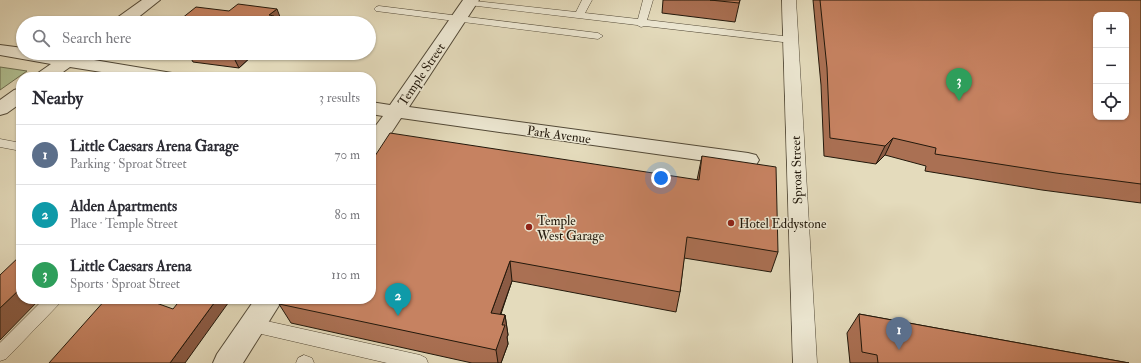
<!DOCTYPE html>
<meta charset="utf-8">
<style>
body{margin:0;font-family:"IM FELL Double Pica",serif;background:#f7f7f7;color:#2b2b33}
.controls{position:absolute;right:12px;top:12px;display:grid;overflow:hidden;border-radius:8px;box-shadow:0 1px 3px #0004}
.controls button{width:36px;height:36px;display:grid;place-items:center;padding:0;border:0;border-bottom:1px solid #e1e1e2;background:#fff;color:#2b2b33;font:20px sans-serif}
.you{position:absolute;left:661px;top:178px;width:14px;height:14px;margin:-10px;border:3px solid #fff;border-radius:50%;background:#1a73e8;box-shadow:0 0 0 6px #1a73e833}
.badge{display:grid;place-items:center;width:26px;height:26px;border-radius:50%;background:#8f2418;color:#fff;font-size:13px;font-weight:700}
.pin{position:absolute;translate:-50% -33px;filter:drop-shadow(0 1px 2px #0008)}
.pin::after{content:'';position:absolute;top:21px;width:14px;height:12px;background:inherit;clip-path:polygon(0 0,100% 0,50% 100%)}
.list{margin:0;padding:0;list-style:none}
h2{display:flex;justify-content:space-between;align-items:center;height:52px;margin:0;padding:0 16px;font-size:17px}
h2 small{font-size:13px;font-weight:400;color:#7c7c81}
.list li{display:grid;grid-template-columns:26px 1fr auto;gap:12px;align-items:center;box-sizing:border-box;height:60px;padding:0 16px;border-top:1px solid #e1e1e2}
.list b{display:block;font-size:15px;white-space:nowrap}
.list p{margin:0;font-size:13px;white-space:nowrap;color:#7c7c81}
.list em{font-size:13px;font-style:normal;color:#7c7c81}
.icon{flex:none;width:22px;height:22px;fill:none;stroke:currentColor;stroke-width:2;stroke-linecap:round;stroke-linejoin:round}
.map{position:relative;flex:none;width:1141px;height:363px;overflow:hidden}
.search{position:absolute;background:#fff;box-shadow:0 1px 3px #0004;left:16px;top:16px;width:360px;height:44px;display:flex;align-items:center;gap:10px;box-sizing:border-box;padding:0 14px;border-radius:22px;color:#7c7c81;font-size:15px}
.panel{position:absolute;background:#fff;box-shadow:0 1px 3px #0004;left:16px;top:72px;width:360px;height:232px;border-radius:16px}
.map>svg:first-child{display:block}
.green{fill:#b1c193;stroke:#6a6c4f}
.lines{fill:none;stroke-linecap:round;stroke-linejoin:round}
.service-casing{stroke:#524937;stroke-width:1}
.pedestrian-casing{stroke:#524937;stroke-width:1}
.minor-casing{stroke:#524937;stroke-width:2}
.service{fill:#ede8d3;fill-rule:evenodd}
.pedestrian{fill:#ede8d3;fill-rule:evenodd}
.minor{fill:#ede8d3;fill-rule:evenodd}
.wall{fill:#aa7053;stroke:#22180b}
.shaded-wall{fill:#8b5b44;stroke:#22180b}
.building{fill:#c68261;stroke:#22180b;fill-rule:evenodd}
.poi-dot{fill:#8f2418;stroke:#ede8d3;stroke-width:1.5}
.labels{text-anchor:middle;stroke-width:3;stroke-linejoin:round;paint-order:stroke}
.street-label{font-size:13px;fill:#22180b;stroke:#ede8d3}
.poi-label{font-size:13px;fill:#22180b;stroke:#ede8d3;text-anchor:start}
</style>
<div class="map">
<svg width="1141" height="363" viewBox="0 0 1141 363">
<rect width="100%" height="100%" fill="#e4dbbc"/>
<filter id="stains"><feTurbulence type="fractalNoise" baseFrequency=".005" numOctaves="4"/><feColorMatrix values="0 0 0 0 .2 0 0 0 0 .09 0 0 0 0 .02 0 0 0 .5 -.17"/></filter>
<radialGradient id="worn" r=".72"><stop offset=".6" stop-color="#630" stop-opacity="0"/><stop offset="1" stop-color="#630" stop-opacity=".3"/></radialGradient>
<polygon class="green" points="0,67 27,71 0,90"/>
<g class="lines">
<g class="service-casing">
<g id="service">
<polygon points="466,0 576,12 582,0 592,0 585,13 638,19 643,0 653,0 647,20 791,37 796,40 791,43 645,26 641,27 637,25 469,5 464,2"/>
<polygon points="379,6 598,33 603,36 598,39 376,11 374,9 376,7"/>
<polygon points="0,139 21,143 21,151 0,147"/>
<polygon points="44,299 62,299 59,304 6,359 0,361 0,343"/>
<polygon points="253,318 420,355 426,358 428,363 387,363 253,332 247,330 245,325 247,320"/>
<polygon points="304,355 312,358 314,363 296,363 298,358"/>
</g>
</g>
<g class="pedestrian-casing">
<polygon id="pedestrian" points="782,0 796,0 817,363 793,363"/>
</g>
<g class="minor-casing">
<g id="minor">
<polygon points="142,0 160,0 131,23 112,23 114,20"/>
<polygon points="463,0 479,0 409,107 748,153 756,155 759,160 756,165 748,167 401,118 378,153 371,155 371,132 383,116 371,114 371,102 390,105"/>
<polygon points="0,45 23,48 23,53 51,53 63,55 66,53 82,53 84,55 82,58 172,73 175,77 133,77 70,67 56,77 35,77 38,73 51,64 0,55"/>
<polygon points="21,88 21,103 7,113 0,115 0,100 14,90"/>
<polygon points="255,299 283,299 243,363 213,363 217,354"/>
</g>
</g>
<use href="#service" class="service"/>
<use href="#pedestrian" class="pedestrian"/>
<use href="#minor" class="minor"/>
</g>
<g class="wall">
<polygon points="663,0 740,0 735,22 662,13"/>
<polygon points="813,0 1141,0 1141,203 1042,190 925,171 926,166 885,155 876,164 824,156 821,85"/>
<polygon points="188,53 255,53 239,68 193,62"/>
<polygon points="702,156 778,252 771,272 684,258 680,292 676,312 512,281 501,314 505,315 508,335 507,337 508,344 501,363 472,363 291,323 279,304 697,180"/>
<polygon points="859,314 1129,363 850,363 847,333"/>
</g>
<g class="shaded-wall">
<polygon points="277,9 282,22 281,23 266,23 269,15"/>
<polygon points="234,53 255,53 239,68 232,54"/>
<polygon points="893,138 885,155 876,164 885,146"/>
<polygon points="510,261 512,281 494,332 491,313"/>
<polygon points="21,288 21,299 40,299 0,340 0,308"/>
<polygon points="217,299 231,299 185,363 170,363"/>
<polygon points="505,315 508,335 507,337 508,344 501,363 498,363 496,350 502,325"/>
</g>
<g class="building">
<polygon points="710,0 740,0 739,3"/>
<path d="M820 0H1141V184L1056 173 935 154 936 148 893 138 885 146 830 138 827 68ZM1096 15H1126V117H1096Z"/>
<polygon points="238,4 277,9 269,15 274,16 266,23 176,23 196,7 229,11"/>
<polygon points="223,53 234,53 232,54"/>
<polygon points="390,133 699,180 702,156 776,167 778,252 687,237 680,292 510,261 491,313 505,315 502,325 505,325 496,350 279,304 282,299 371,299 371,162"/>
<polygon points="21,255 21,288 0,308 0,275"/>
<polygon points="106,299 145,299 173,309 181,299 217,299 170,363 49,363"/>
<polygon points="859,314 1129,363 878,363 877,355 862,352"/>
</g>
<g class="poi-dot">
<circle cx="731" cy="223" r="4"/>
<circle cx="529" cy="227" r="4"/>
</g>
<g class="labels">
<g class="street-label">
<text transform="translate(421 74) rotate(-56)" y="5">Temple Street</text>
<text transform="translate(559 134) rotate(8)" y="5">Park Avenue</text>
<text transform="translate(796 170) rotate(-92)" y="5">Sproat Street</text>
</g>
<g class="poi-label">
<text x="537" y="225">Temple<tspan x="537" dy="15">West Garage</tspan></text>
<text x="739" y="228">Hotel Eddystone</text>
</g>
</g>
<rect width="100%" height="100%" filter="url(#stains)"/>
<rect width="100%" height="100%" fill="url(#worn)"/>
</svg>
<div class="controls">
<button>+</button>
<button>−</button>
<button><svg class="icon" aria-label="locate" viewBox="0 0 24 24"><circle cx="12" cy="12" r="6"/><path d="M12 2v4M12 18v4M2 12h4M18 12h4"/></svg></button>
</div>
<div class="you"></div>
<div class="pin badge" style="left:899px;top:350px;background:#5c6f8a">1</div>
<div class="pin badge" style="left:398px;top:316px;background:#0f9aa8">2</div>
<div class="pin badge" style="left:959px;top:101px;background:#2e9e5b">3</div>
<div class="search"><svg class="icon" aria-label="search" viewBox="0 0 24 24"><circle cx="10" cy="10" r="6"/><path d="M15 15l6 6"/></svg>Search here</div>
<section class="panel">
<h2>Nearby<small>3 results</small></h2>
<ul class="list">
<li><span class="badge" style="background:#5c6f8a">1</span><div><b>Little Caesars Arena Garage</b><p>Parking · Sproat Street</p></div><em>70 m</em></li>
<li><span class="badge" style="background:#0f9aa8">2</span><div><b>Alden Apartments</b><p>Place · Temple Street</p></div><em>80 m</em></li>
<li><span class="badge" style="background:#2e9e5b">3</span><div><b>Little Caesars Arena</b><p>Sports · Sproat Street</p></div><em>110 m</em></li>
</ul>
</section>
</div>
